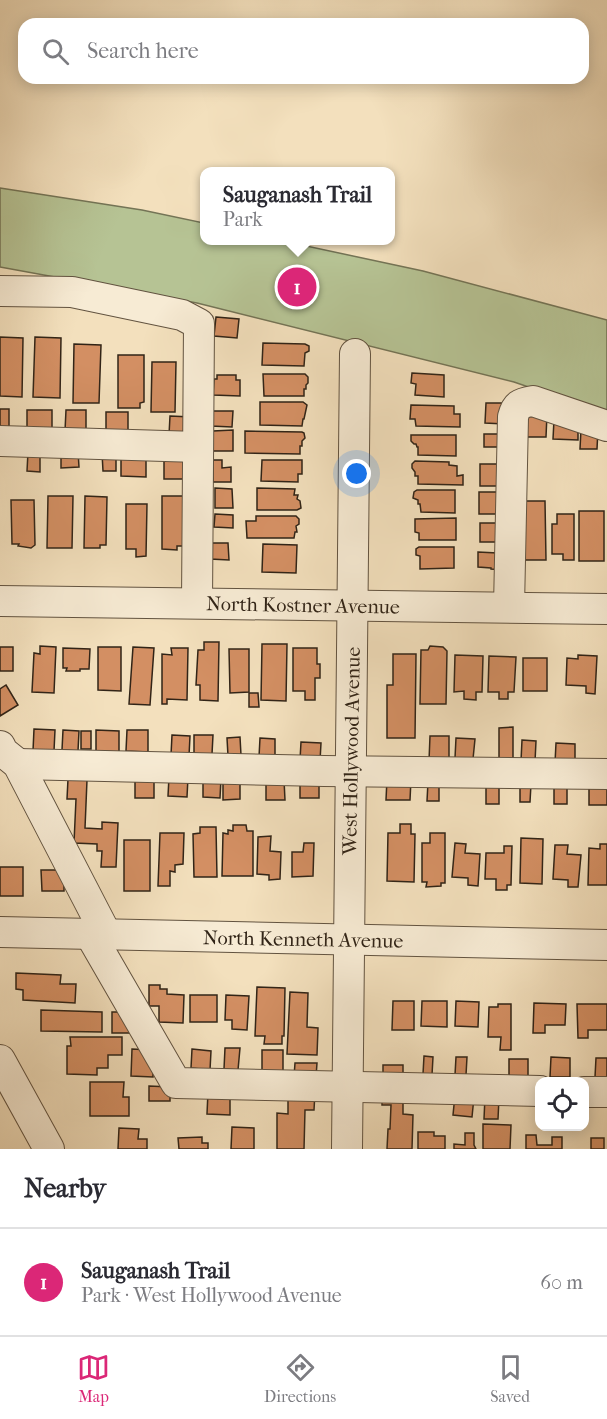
<!DOCTYPE html>
<meta charset="utf-8">
<style>
body{margin:0;font-family:"IM FELL French Canon",serif;background:#f2f2f3;color:#2b2b33}
.controls{position:absolute;right:18px;bottom:18px;display:grid;overflow:hidden;border-radius:12px;box-shadow:0 3px 15px #0003}
.controls button{width:54px;height:54px;display:grid;place-items:center;padding:0;border:0;border-bottom:2px solid #e1e1e2;background:#fff;color:#2b2b33;font:30px sans-serif}
.you{position:absolute;left:357px;top:474px;width:21px;height:21px;margin:-15px;border:4px solid #fff;border-radius:50%;background:#1a73e8;box-shadow:0 0 0 9px #1a73e833}
.badge{display:grid;place-items:center;width:39px;height:39px;border-radius:50%;background:#db2777;color:#fff;font-size:20px;font-weight:700}
.pin{position:absolute;translate:-50% -50%;border:3px solid #fff;box-shadow:0 2px 6px #0006}
.popup{position:absolute;left:200px;top:167px;width:195px;height:78px;box-sizing:border-box;display:grid;place-content:center;border-radius:12px;background:#fff;filter:drop-shadow(0 2px 4px #0005);font-size:20px;white-space:nowrap;color:#7c7c81}
.popup b{font-size:22px;color:#2b2b33}
.popup::after{content:'';position:absolute;left:50%;top:100%;margin-left:-12px;border:12px solid transparent;border-top-color:#fff}
.list{margin:0;padding:0;list-style:none}
h2{display:flex;justify-content:space-between;align-items:center;height:78px;margin:0;padding:0 24px;font-size:26px}
h2 small{font-size:20px;font-weight:400;color:#7c7c81}
.list li{display:grid;grid-template-columns:39px 1fr auto;gap:18px;align-items:center;box-sizing:border-box;height:108px;padding:0 24px;border-top:2px solid #e1e1e2}
.list b{display:block;font-size:22px;white-space:nowrap}
.list p{margin:0;font-size:20px;white-space:nowrap;color:#7c7c81}
.list em{font-size:20px;font-style:normal;color:#7c7c81}
.icon{flex:none;width:33px;height:33px;fill:none;stroke:currentColor;stroke-width:2;stroke-linecap:round;stroke-linejoin:round}
.map{position:relative;flex:none;width:607px;height:1149px;overflow:hidden}
.search{position:absolute;background:#fff;box-shadow:0 3px 15px #0003;left:18px;right:18px;top:18px;height:66px;display:flex;align-items:center;gap:15px;box-sizing:border-box;padding:0 21px;border-radius:18px;color:#7c7c81;font-size:22px}
.sheet{height:186px;background:#fff}
nav{display:flex;justify-content:space-around;align-items:center;box-sizing:border-box;height:84px;border-top:2px solid #e1e1e2;background:#fff;font-size:16px;color:#7c7c81}
nav a{display:grid;justify-items:center;gap:3px}
nav .on{color:#db2777}
.map>svg:first-child{display:block}
.green{fill:#b6c394;stroke:#747456;stroke-width:1.5}
.building{fill:#d38f63;stroke:#312417;stroke-width:1.5}
.lines{fill:none;stroke-linecap:round;stroke-linejoin:round}
.minor-casing{stroke:#625340;stroke-width:32}
.minor{stroke:#f7ebd4;stroke-width:30}
.labels{text-anchor:middle;stroke-width:4.5;stroke-linejoin:round;paint-order:stroke}
.street-label{font-size:20px;fill:#312417;stroke:#f7ebd4}
</style>
<div class="map">
<svg width="607" height="1149" viewBox="0 0 607 1149">
<rect width="100%" height="100%" fill="#f3e0bd"/>
<filter id="stains"><feTurbulence type="fractalNoise" baseFrequency=".00333" numOctaves="4"/><feColorMatrix values="0 0 0 0 .2 0 0 0 0 .09 0 0 0 0 .02 0 0 0 .5 -.17"/></filter>
<radialGradient id="worn" r=".72"><stop offset=".6" stop-color="#630" stop-opacity="0"/><stop offset="1" stop-color="#630" stop-opacity=".3"/></radialGradient>
<polygon class="green" points="0,188 142,210 204,223 204,240 283,241 423,271 607,320 607,414 514,382 197,303 0,267"/>
<g class="building">
<polygon points="216,317 239,319 237,338 214,336"/>
<polygon points="0,337 23,338 22,397 0,396"/>
<polygon points="35,337 61,338 60,398 33,397"/>
<polygon points="263,343 305,344 309,346 309,351 305,353 304,366 262,365"/>
<polygon points="74,344 101,345 99,403 73,403"/>
<polygon points="118,355 144,355 144,402 140,403 140,408 118,408"/>
<polygon points="152,362 176,362 175,412 151,412"/>
<polygon points="412,373 444,375 444,397 415,395 416,384 411,383"/>
<polygon points="263,374 305,374 308,377 308,383 306,385 306,389 304,389 304,396 264,396"/>
<polygon points="217,375 236,375 236,380 240,380 240,396 213,395 214,379 217,379"/>
<polygon points="260,402 303,402 307,405 304,419 303,419 302,426 260,425"/>
<polygon points="486,403 505,403 504,424 485,423"/>
<polygon points="411,405 454,406 454,414 460,414 460,427 416,426 415,419 410,419"/>
<rect x="0" y="409" width="9" height="21"/>
<polygon points="27,410 52,410 52,432 27,431"/>
<polygon points="66,410 86,410 86,431 65,431"/>
<polygon points="211,411 233,411 232,427 211,426"/>
<polygon points="106,412 128,412 128,431 106,432"/>
<polygon points="524,414 547,414 546,437 524,437"/>
<polygon points="170,416 191,417 191,436 169,435"/>
<polygon points="554,420 578,421 578,440 553,439"/>
<polygon points="581,429 598,429 597,449 580,449"/>
<polygon points="233,430 233,451 213,451 213,431"/>
<polygon points="245,431 302,432 304,433 305,438 302,441 302,446 300,446 300,454 245,453"/>
<polygon points="484,434 502,434 503,447 484,447"/>
<polygon points="411,435 456,435 456,456 418,455 418,447 417,447 416,444 414,444 411,441"/>
<polygon points="61,451 78,451 79,467 61,468"/>
<polygon points="28,452 40,453 40,472 27,471"/>
<polygon points="116,452 116,471 103,471 102,453"/>
<polygon points="121,455 146,456 146,477 121,476"/>
<rect x="164" y="457" width="20" height="22"/>
<polygon points="213,460 222,460 222,468 231,467 231,482 213,482"/>
<polygon points="262,460 302,460 302,474 298,474 298,482 261,481"/>
<polygon points="415,461 449,462 449,465 457,466 457,476 463,475 463,485 418,484 418,476 415,476 415,472 412,468 412,464"/>
<polygon points="480,464 500,464 501,486 480,486"/>
<polygon points="215,488 232,489 233,508 215,508"/>
<polygon points="257,488 295,489 294,495 298,495 297,499 300,501 301,508 297,510 257,510"/>
<polygon points="417,490 455,490 455,513 421,512 420,504 418,504 418,500 413,498 414,492"/>
<rect x="479" y="492" width="21" height="22"/>
<polygon points="48,496 73,496 72,548 47,548"/>
<polygon points="85,496 107,497 106,545 100,545 100,548 84,548"/>
<polygon points="162,496 185,496 185,546 177,546 177,550 162,549"/>
<polygon points="11,500 34,500 35,545 31,548 18,546 19,544 12,544"/>
<polygon points="522,501 545,501 546,560 522,560"/>
<polygon points="126,504 147,504 146,556 136,557 136,549 126,549"/>
<rect x="579" y="511" width="25" height="50"/>
<polygon points="215,514 233,515 233,528 214,527"/>
<polygon points="557,514 574,514 574,560 563,560 563,554 552,554 552,524 557,524"/>
<polygon points="256,516 296,516 299,519 299,524 296,526 297,532 295,532 294,538 247,538 246,521 256,521"/>
<polygon points="456,518 456,540 419,540 419,533 415,532 415,519"/>
<rect x="480" y="523" width="21" height="19"/>
<polygon points="210,543 228,543 229,560 210,559"/>
<polygon points="263,544 297,545 296,573 262,572"/>
<polygon points="419,547 454,547 454,568 420,569 420,556 416,555 416,549"/>
<polygon points="478,552 497,553 503,570 491,569 491,568 478,567"/>
<polygon points="204,642 219,642 218,701 200,700 200,685 196,685 198,650 204,650"/>
<polygon points="262,644 287,644 286,701 261,700"/>
<polygon points="40,646 56,647 54,693 32,692 34,653 40,654"/>
<polygon points="430,646 443,647 447,651 446,704 420,704 421,650 428,650"/>
<rect x="0" y="647" width="13" height="24"/>
<polygon points="98,647 121,647 121,691 98,690"/>
<polygon points="133,647 154,648 150,705 129,704"/>
<polygon points="63,648 90,649 89,669 80,669 80,671 66,671 67,668 63,668"/>
<polygon points="171,648 188,648 187,700 167,699 167,704 162,704 162,654 172,655"/>
<polygon points="293,648 317,648 317,664 320,664 320,678 315,678 315,700 305,700 305,691 293,691"/>
<polygon points="229,649 249,649 249,692 230,693"/>
<polygon points="393,654 416,654 415,738 387,738 387,685 393,685"/>
<polygon points="455,655 483,656 482,692 476,692 476,700 464,699 464,691 454,692"/>
<polygon points="578,655 597,656 595,694 586,693 586,686 566,685 567,658 578,659"/>
<polygon points="489,656 516,657 514,692 508,692 508,699 499,699 499,692 488,692"/>
<rect x="523" y="658" width="24" height="33"/>
<polygon points="6,685 18,705 0,716 0,689"/>
<polygon points="249,693 258,693 259,707 249,707"/>
<polygon points="513,727 513,762 499,761 499,728"/>
<polygon points="34,729 55,730 54,751 33,751"/>
<polygon points="63,730 79,731 78,751 62,750"/>
<polygon points="96,730 119,731 119,752 96,751"/>
<polygon points="127,730 148,730 148,752 126,751"/>
<rect x="81" y="731" width="10" height="18"/>
<polygon points="172,735 190,736 189,756 171,755"/>
<polygon points="194,735 213,735 212,754 194,754"/>
<polygon points="430,736 449,736 449,761 429,761"/>
<polygon points="240,737 241,755 228,756 227,738"/>
<polygon points="260,738 275,739 275,758 259,757"/>
<polygon points="456,738 475,739 473,759 455,758"/>
<polygon points="522,740 536,741 535,762 521,761"/>
<polygon points="301,742 321,743 320,761 300,760"/>
<polygon points="556,743 575,744 575,764 555,763"/>
<polygon points="223,776 240,776 240,799 223,800"/>
<rect x="135" y="777" width="19" height="21"/>
<polygon points="169,777 188,777 187,797 168,796"/>
<polygon points="203,778 221,778 220,798 203,797"/>
<polygon points="68,779 87,780 85,828 102,829 102,822 118,823 116,867 101,867 102,851 97,851 97,844 74,843 76,799 67,799"/>
<polygon points="387,779 411,779 410,800 386,800"/>
<polygon points="266,780 284,780 285,800 266,800"/>
<rect x="300" y="780" width="19" height="18"/>
<polygon points="428,782 439,782 439,801 427,801"/>
<rect x="486" y="783" width="13" height="21"/>
<polygon points="520,784 531,784 530,802 520,802"/>
<rect x="554" y="785" width="13" height="19"/>
<rect x="589" y="786" width="18" height="19"/>
<polygon points="400,824 411,824 411,834 415,834 414,882 387,881 388,833 400,833"/>
<polygon points="233,825 246,825 247,831 253,831 253,876 222,876 223,833 228,834 228,830 233,831"/>
<polygon points="200,827 216,827 217,877 194,877 193,834 200,833"/>
<polygon points="160,833 184,833 183,864 175,865 175,872 170,871 170,886 158,886"/>
<polygon points="430,833 445,833 445,883 441,883 441,886 426,887 427,882 422,882 422,843 430,843"/>
<polygon points="271,836 270,851 281,852 280,879 269,880 269,875 257,874 258,837"/>
<polygon points="521,838 543,839 542,884 520,883"/>
<rect x="124" y="840" width="26" height="51"/>
<polygon points="304,843 314,843 313,876 292,877 292,852 303,852"/>
<polygon points="455,843 466,844 465,853 480,854 478,886 468,885 468,878 452,877"/>
<polygon points="600,844 607,844 607,885 588,885 589,848 600,849"/>
<polygon points="555,845 568,845 567,854 581,855 578,887 568,887 568,880 553,879"/>
<polygon points="504,846 512,846 511,885 507,885 507,890 496,890 496,879 485,879 486,853 504,853"/>
<rect x="0" y="867" width="23" height="29"/>
<polygon points="41,870 64,870 64,891 42,891"/>
<polygon points="16,973 61,975 60,984 76,984 75,1003 23,1000 23,990 16,989"/>
<polygon points="149,985 160,985 160,989 167,989 167,994 184,995 183,1023 159,1022 159,1006 149,1006"/>
<polygon points="257,987 285,988 284,1036 282,1036 282,1044 264,1044 265,1036 255,1036"/>
<polygon points="290,992 308,993 307,1027 318,1028 317,1055 287,1054"/>
<rect x="190" y="995" width="27" height="27"/>
<polygon points="226,995 249,996 247,1030 232,1029 232,1020 225,1020"/>
<polygon points="393,1001 414,1001 414,1030 392,1030"/>
<polygon points="422,1001 447,1001 447,1027 421,1026"/>
<polygon points="456,1001 479,1002 478,1027 455,1026"/>
<polygon points="534,1003 566,1004 565,1025 545,1025 545,1033 533,1033"/>
<polygon points="498,1004 511,1004 511,1050 500,1050 501,1037 488,1037 489,1007 498,1007"/>
<polygon points="577,1004 607,1004 607,1030 588,1030 588,1038 578,1038"/>
<polygon points="41,1010 102,1012 102,1032 41,1031"/>
<polygon points="112,1012 126,1012 135,1033 112,1033"/>
<polygon points="70,1037 122,1037 122,1055 108,1055 108,1068 97,1068 97,1075 67,1074 67,1046 71,1046"/>
<polygon points="225,1048 240,1048 238,1070 224,1069"/>
<polygon points="132,1049 150,1050 153,1059 153,1077 131,1076"/>
<polygon points="192,1049 211,1051 210,1070 191,1068"/>
<polygon points="262,1050 283,1050 283,1072 262,1073"/>
<polygon points="424,1056 433,1057 432,1075 423,1074"/>
<polygon points="456,1057 467,1057 466,1075 455,1075"/>
<polygon points="551,1057 570,1058 570,1077 550,1077"/>
<polygon points="596,1058 607,1058 607,1077 595,1077"/>
<rect x="509" y="1059" width="19" height="19"/>
<polygon points="295,1063 317,1063 316,1077 294,1077"/>
<rect x="383" y="1065" width="20" height="11"/>
<polygon points="90,1082 124,1082 123,1097 129,1097 129,1116 90,1116"/>
<polygon points="149,1086 170,1087 170,1101 149,1101"/>
<polygon points="208,1092 230,1093 230,1115 207,1114"/>
<polygon points="288,1092 315,1092 314,1110 305,1110 304,1149 277,1149 277,1113 288,1114"/>
<polygon points="382,1093 403,1093 403,1114 413,1115 412,1149 387,1149 388,1129 390,1129 391,1105 382,1105"/>
<polygon points="455,1095 474,1097 472,1117 453,1115"/>
<polygon points="485,1097 499,1098 498,1119 484,1119"/>
<polygon points="483,1124 511,1125 510,1149 483,1149"/>
<polygon points="232,1127 254,1128 254,1149 231,1149"/>
<polygon points="119,1128 139,1129 138,1139 147,1139 147,1149 118,1149"/>
<polygon points="418,1132 434,1132 434,1136 445,1136 445,1149 418,1149"/>
<polygon points="465,1133 474,1133 474,1145 476,1149 454,1149 454,1144 465,1145"/>
<polygon points="526,1135 536,1135 537,1145 552,1145 552,1137 562,1137 562,1149 526,1149"/>
<polygon points="202,1137 202,1143 208,1143 208,1149 179,1149 178,1138"/>
<rect x="591" y="1138" width="13" height="11"/>
</g>
<g class="lines">
<g class="minor-casing">
<g id="minor">
<polyline points="0,291 72,292 182,315 199,324 197,603"/>
<polyline points="0,441 198,447"/>
<polyline points="0,601 607,609"/>
<path d="M509 607 513 417C516 405 520 403 533 401L607 426"/>
<polyline points="0,746 3,752 18,764 106,934"/>
<polyline points="18,764 324,771 607,774"/>
<polyline points="0,932 607,945"/>
<polyline points="90,934 176,1083 540,1091"/>
<polyline points="0,1060 49,1149"/>
<polyline points="584,1092 607,1092"/>
<polyline points="347,1149 355,354"/>
</g>
</g>
<use href="#minor" class="minor"/>
</g>
<g class="labels">
<g class="street-label">
<text transform="translate(303 605) rotate(1)" y="7">North Kostner Avenue</text>
<text transform="translate(351 751) rotate(-89)" y="7">West Hollywood Avenue</text>
<text transform="translate(303 939) rotate(1)" y="7">North Kenneth Avenue</text>
</g>
</g>
<rect width="100%" height="100%" filter="url(#stains)"/>
<rect width="100%" height="100%" fill="url(#worn)"/>
</svg>
<div class="controls">
<button><svg class="icon" aria-label="locate" viewBox="0 0 24 24"><circle cx="12" cy="12" r="6"/><path d="M12 2v4M12 18v4M2 12h4M18 12h4"/></svg></button>
</div>
<div class="you"></div>
<div class="pin badge" style="left:297px;top:287px">1</div>
<div class="popup"><b>Sauganash Trail</b>Park</div>
<div class="search"><svg class="icon" aria-label="search" viewBox="0 0 24 24"><circle cx="10" cy="10" r="6"/><path d="M15 15l6 6"/></svg>Search here</div>
</div>
<section class="sheet">
<h2>Nearby<small></small></h2>
<ul class="list">
<li><span class="badge">1</span><div><b>Sauganash Trail</b><p>Park · West Hollywood Avenue</p></div><em>60 m</em></li>
</ul>
</section>
<nav>
<a class="on"><svg class="icon" aria-label="map" viewBox="0 0 24 24"><path d="M3 6l6-2 6 2 6-2v14l-6 2-6-2-6 2zM9 4v14M15 6v14"/></svg>Map</a>
<a><svg class="icon" aria-label="directions" viewBox="0 0 24 24"><path d="M12 3l9 9-9 9-9-9zM9 14v-3h6M13 9l2 2-2 2"/></svg>Directions</a>
<a><svg class="icon" aria-label="saved" viewBox="0 0 24 24"><path d="M7 4h10v16l-5-4-5 4z"/></svg>Saved</a>
</nav>
